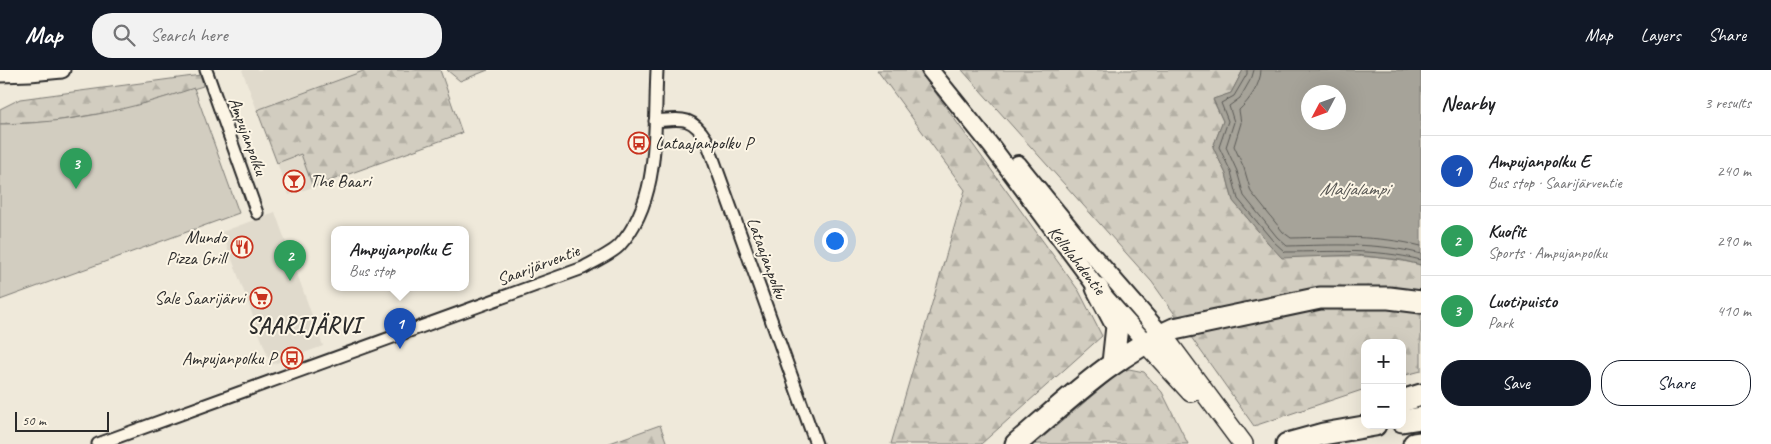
<!DOCTYPE html>
<meta charset="utf-8">
<style>
body{margin:0;font-family:Caveat,sans-serif;background:#f2f2f2;color:#202124}
.controls{position:absolute;right:15px;bottom:15px;display:grid;overflow:hidden;border-radius:10px;box-shadow:0 5px 20px #0002}
.controls button{width:45px;height:45px;display:grid;place-items:center;padding:0;border:0;border-bottom:1px solid #e0e0e0;background:#fff;color:#202124;font:25px sans-serif}
.compass{position:absolute;left:1301px;top:15px;width:45px;height:45px;border-radius:50%;background:#fff;box-shadow:0 5px 20px #0002;rotate:229deg}
.scale{position:absolute;left:15px;bottom:12px;width:94px;box-sizing:border-box;padding-left:5px;border:2px solid #2b2b2b;border-top:0;font-size:14px;line-height:18px;white-space:nowrap;color:#2b2b2b;-webkit-text-stroke:4px #fcf5e5;paint-order:stroke}
.you{position:absolute;left:834px;top:170px;width:18px;height:18px;margin:-12px;border:4px solid #fff;border-radius:50%;background:#1a73e8;box-shadow:0 0 0 8px #1a73e833}
.badge{display:grid;place-items:center;width:32px;height:32px;border-radius:50%;background:#111827;color:#fff;font-size:16px;font-weight:700}
.pin{position:absolute;translate:-50% -41px;filter:drop-shadow(0 1px 2px #0008)}
.pin::after{content:'';position:absolute;top:26px;width:18px;height:15px;background:inherit;clip-path:polygon(0 0,100% 0,50% 100%)}
.popup{position:absolute;left:331px;top:156px;width:138px;height:65px;box-sizing:border-box;display:grid;place-content:center;border-radius:10px;background:#fff;filter:drop-shadow(0 1px 4px #0005);font-size:16px;white-space:nowrap;color:#757577}
.popup b{font-size:19px;color:#202124}
.popup::after{content:'';position:absolute;left:50%;top:100%;margin-left:-10px;border:10px solid transparent;border-top-color:#fff}
.list{margin:0;padding:0;list-style:none}
h2{display:flex;justify-content:space-between;align-items:center;height:65px;margin:0;padding:0 20px;font-size:21px}
h2 small{font-size:16px;font-weight:400;color:#757577}
.list li{display:grid;grid-template-columns:32px 1fr auto;gap:15px;align-items:center;box-sizing:border-box;height:70px;padding:0 20px;border-top:1px solid #e0e0e0}
.list b{display:block;font-size:19px;white-space:nowrap}
.list p{margin:0;font-size:16px;white-space:nowrap;color:#757577}
.list em{font-size:16px;font-style:normal;color:#757577}
.actions{display:flex;gap:10px;padding:15px 20px}
.actions a{flex:1;padding:11px 0;border:1px solid #111827;border-radius:20px;text-align:center;font-size:18px;color:#111827}
.actions .main{background:#111827;color:#fff}
.icon{flex:none;width:28px;height:28px;fill:none;stroke:currentColor;stroke-width:2;stroke-linecap:round;stroke-linejoin:round}
.map{position:relative;flex:none;width:1421px;height:374px;overflow:hidden}
header{display:flex;align-items:center;gap:30px;box-sizing:border-box;height:70px;padding:0 25px;background:#111827;color:#fff}
header strong{font-size:24px}
nav{display:flex;gap:28px;margin-inline-start:auto;font-size:18px}
.search{width:350px;height:45px;background:#f2f2f2;display:flex;align-items:center;gap:12px;box-sizing:border-box;padding:0 18px;border-radius:20px;color:#757577;font-size:19px}
main{display:flex}
aside{flex:1;background:#fff}
.map>svg:first-child{display:block}
.built{fill:#e0dacc}
.forest{fill:url(#forest-firs);stroke:#7e7c76}
.green{fill:#d2cdc0;stroke:#7e7c76}
.water{fill:#a6a399;stroke:#75736d;fill-rule:evenodd}
.lines{fill:none;stroke-linecap:round;stroke-linejoin:round}
.shore{stroke:#5c5b57;stroke-width:1}
.minor-casing{stroke:#2b2b2b;stroke-width:15}
.tertiary-casing{stroke:#2b2b2b;stroke-width:19}
.secondary-casing{stroke:#2b2b2b;stroke-width:20}
.primary-casing{stroke:#2b2b2b;stroke-width:22}
.motorway-casing{stroke:#2b2b2b;stroke-width:25}
.minor{stroke:#fcf5e5;stroke-width:11}
.tertiary{stroke:#fcf5e5;stroke-width:15}
.secondary{stroke:#fcf5e5;stroke-width:16}
.primary{stroke:#fcf5e5;stroke-width:19}
.motorway{stroke:#fcf5e5;stroke-width:21}
.labels{text-anchor:middle;stroke-width:4;stroke-linejoin:round;paint-order:stroke}
.street-label{font-size:18px;fill:#2b2b2b;stroke:#fcf5e5}
.poi-label{font-size:18px;fill:#2b2b2b;stroke:#fcf5e5;text-anchor:end}
.water-label{font-size:19px;font-style:italic;fill:#565552;stroke:#fcf5e5}
.district-label{font-size:22px;font-weight:bold;letter-spacing:1px;fill:#2b2b2b;stroke:#fcf5e5}
</style>
<header>
<strong>Map</strong>
<div class="search"><svg class="icon" aria-label="search" viewBox="0 0 24 24"><circle cx="10" cy="10" r="6"/><path d="M15 15l6 6"/></svg>Search here</div>
<nav><a>Map</a><a>Layers</a><a>Share</a></nav>
</header>
<main>
<div class="map">
<svg width="1421" height="374" viewBox="0 0 1421 374">
<defs>
<pattern id="forest-firs" width="22" height="20" patternUnits="userSpaceOnUse" patternTransform="scale(1.25)"><rect width="22" height="20" fill="#d2cdc0"/><path d="M5 1l3.5 6h-7zM16 11l3.5 6h-7z" fill="#b4b0a5"/></pattern>
</defs>
<rect width="100%" height="100%" fill="#efe9da"/>
<filter id="ink" filterUnits="userSpaceOnUse"><feTurbulence type="fractalNoise" baseFrequency=".02" numOctaves="2"/><feDisplacementMap in="SourceGraphic" scale="10" xChannelSelector="R" yChannelSelector="G"/><feConvolveMatrix kernelMatrix="1 2 1 2 8 2 1 2 1" color-interpolation-filters="sRGB"/></filter>
<g filter="url(#ink)">
<g class="built">
<polygon points="242,0 366,0 257,40"/>
<polygon points="301,84 313,117 289,125 277,93"/>
<polygon points="275,142 323,276 271,295 222,162"/>
</g>
<g class="forest">
<polygon points="366,0 440,0 462,63 313,117 301,84 277,93 257,40"/>
<polygon points="877,0 919,0 1079,221 1102,266 981,374 891,374 965,120"/>
<path d="M962 0H1243L1231 23 1213 30 1223 51 1213 77 1226 104 1233 131 1269 174 1282 187C1330 186 1374 183 1421 195V301L1402 306V273H1365V319L1254 356 1152 212Z"/>
<polygon points="201,5 203,16 123,40 48,52 0,54 0,39 20,29"/>
<polygon points="1129,299 1144,302 1162,322 1188,374 1035,374 1118,304"/>
<polygon points="660,355 667,374 607,374"/>
</g>
<g class="green">
<polygon points="447,0 488,0 460,11"/>
<path d="M194 18 239 143 0 230V54C66 54 132 39 194 18Z"/>
</g>
<path class="water" d="M1243 0H1421V195L1401 190 1355 185 1282 188 1269 174 1233 131 1226 104 1213 77 1223 51 1213 29 1231 23ZM1308 22H1338V52H1308Z"/>
<g class="lines">
<g class="shore">
<path d="M1247 0V4L1234 26 1221 33 1228 51 1219 77 1231 102 1238 129 1273 171 1285 182C1332 182 1374 178 1421 190"/>
<path d="M1254 0 1252 7 1240 28 1229 36 1234 52 1226 77 1237 101 1244 126 1277 167 1287 176C1333 175 1377 172 1421 184"/>
<path d="M1261 0C1261 14 1249 31 1239 40L1241 53 1234 76 1244 98 1251 122 1283 162 1291 168C1335 167 1378 165 1421 176"/>
</g>
<g class="minor-casing">
<g id="minor">
<polyline points="206,0 257,143"/>
<path d="M655 51C681 49 691 45 706 69L816 374"/>
<path d="M98 374 583 198C593 192 611 184 619 176 661 130 654 59 657 0"/>
</g>
</g>
<g class="tertiary-casing">
<polyline id="tertiary" points="0,4 30,3 62,0"/>
</g>
<g class="secondary-casing">
<g id="secondary">
<polyline points="930,0 992,77 1097,218 1146,273"/>
<polyline points="1018,94 1081,172 1162,265"/>
</g>
</g>
<g class="primary-casing">
<g id="primary">
<polyline points="1162,265 1243,374"/>
<polyline points="1146,273 1191,322"/>
</g>
</g>
<g class="motorway-casing">
<g id="motorway">
<polyline points="1097,218 1117,256 1113,293"/>
<polyline points="1402,331 1421,325"/>
<polyline points="1402,351 1421,348"/>
<path d="M1016 374C1066 332 1113 285 1174 259L1320 228H1389L1421 232"/>
<polyline points="1287,374 1323,364 1375,355"/>
<polyline points="1414,374 1421,373"/>
</g>
</g>
<use href="#minor" class="minor"/>
<use href="#tertiary" class="tertiary"/>
<use href="#secondary" class="secondary"/>
<use href="#primary" class="primary"/>
<use href="#motorway" class="motorway"/>
</g>
</g>
<defs>
<g id="bus-ring" transform="scale(1.125)"><circle r="9.5" fill="#fcf5e5" stroke="#c8321e" stroke-width="1.5"/><path d="M-5-6H5V4H4V6H2V4H-2V6H-4V4H-5ZM-3.5-4V0h7V-4ZM-3.5 1.2v1.5H-2V1.2ZM2 1.2v1.5H3.5V1.2Z" fill="#c8321e"/></g>
<g id="bar-ring" transform="scale(1.125)"><circle r="9.5" fill="#fcf5e5" stroke="#c8321e" stroke-width="1.5"/><path d="M-6-5H6L.8 .8V4.5H3.5V6h-7V4.5H-.8V.8Z" fill="#c8321e"/></g>
<g id="restaurant-ring" transform="scale(1.125)"><circle r="9.5" fill="#fcf5e5" stroke="#c8321e" stroke-width="1.5"/><path d="M-5-6h1v4h1v-4h1v4h1v-4h1v5L-1.5 .5V6h-2V.5L-5-1ZM5-6V6H3V1.5H1.5Q1.5-4 5-6Z" fill="#c8321e"/></g>
<g id="supermarket-ring" transform="scale(1.125)"><circle r="9.5" fill="#fcf5e5" stroke="#c8321e" stroke-width="1.5"/><path d="M-6-5.5h2.5l.6 2H6L4.5 2H-2.5L-4.4-4H-6ZM-1.5 3.2a1.3 1.3 0 1 0 .1 0ZM3 3.2a1.3 1.3 0 1 0 .1 0Z" fill="#c8321e"/></g>
</defs>
<g fill-rule="evenodd">
<use href="#bus-ring" x="639" y="73"/>
<use href="#bar-ring" x="294" y="111"/>
<use href="#restaurant-ring" x="242" y="177"/>
<use href="#supermarket-ring" x="261" y="228"/>
<use href="#bus-ring" x="292" y="288"/>
</g>
<g class="labels">
<g class="street-label">
<text transform="translate(248 66) rotate(70)" y="6">Ampujanpolku</text>
<text transform="translate(767 188) rotate(70)" y="6">Lataajanpolku</text>
<text transform="translate(1077 190) rotate(52)" y="6">Kellolahdentie</text>
<text transform="translate(538 195) rotate(-21)" y="6">Saarijärventie</text>
</g>
<g class="poi-label">
<text x="655" y="79" text-anchor="start">Lataajanpolku P</text>
<text x="310" y="117" text-anchor="start">The Baari</text>
<text x="226" y="173">Mundo<tspan x="226" dy="21">Pizza Grill</tspan></text>
<text x="245" y="234">Sale Saarijärvi</text>
<text x="276" y="294">Ampujanpolku P</text>
</g>
<g class="water-label">
<text x="1354" y="125">Maljalampi</text>
</g>
<g class="district-label">
<text x="304" y="263">SAARIJÄRVI</text>
</g>
</g>
</svg>
<div class="controls">
<button>+</button>
<button>−</button>
</div>
<svg class="compass" viewBox="-18 -18 36 36"><path d="M0-13l5 13h-10z" fill="#e53935"/><path d="M0 13l5-13h-10z" fill="#757577"/></svg>
<div class="scale">50 m</div>
<div class="you"></div>
<div class="pin badge" style="left:400px;top:279px;background:#1a4fb4">1</div>
<div class="popup"><b>Ampujanpolku E</b>Bus stop</div>
<div class="pin badge" style="left:290px;top:211px;background:#2e9e5b">2</div>
<div class="pin badge" style="left:76px;top:119px;background:#2e9e5b">3</div>
</div>
<aside>
<h2>Nearby<small>3 results</small></h2>
<ul class="list">
<li><span class="badge" style="background:#1a4fb4">1</span><div><b>Ampujanpolku E</b><p>Bus stop · Saarijärventie</p></div><em>240 m</em></li>
<li><span class="badge" style="background:#2e9e5b">2</span><div><b>Kuofit</b><p>Sports · Ampujanpolku</p></div><em>290 m</em></li>
<li><span class="badge" style="background:#2e9e5b">3</span><div><b>Luotipuisto</b><p>Park</p></div><em>410 m</em></li>
</ul>
<div class="actions"><a class="main">Save</a><a>Share</a></div>
</aside>
</main>
